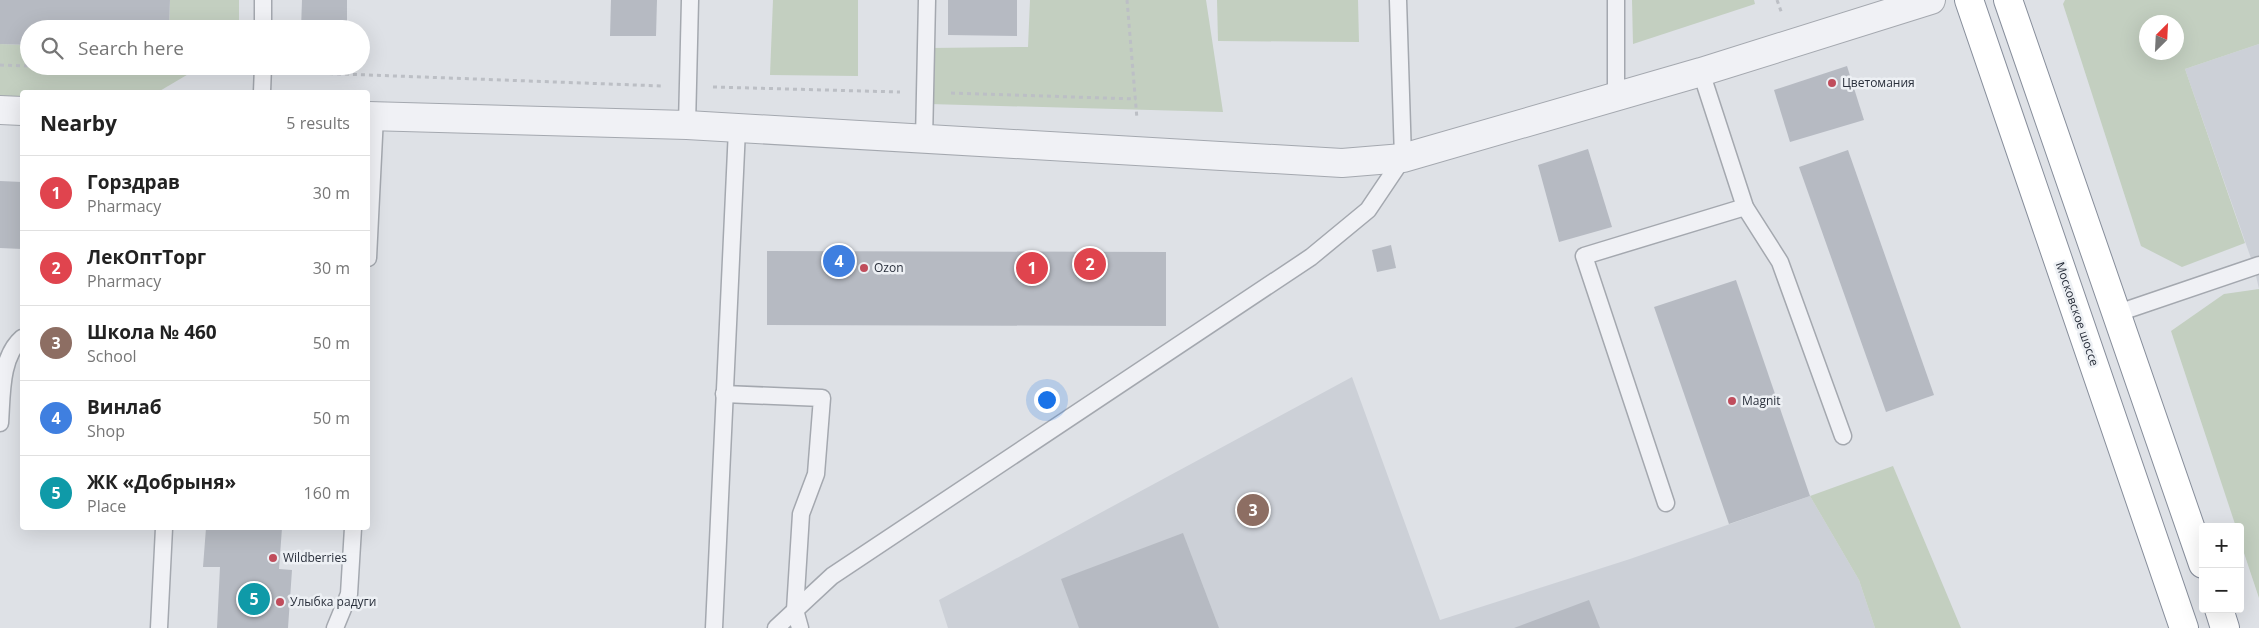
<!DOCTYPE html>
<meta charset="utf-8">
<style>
body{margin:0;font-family:"Open Sans",sans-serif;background:#f2f2f2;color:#222}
.controls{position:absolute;right:15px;bottom:15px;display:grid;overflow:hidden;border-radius:5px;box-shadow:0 5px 20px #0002}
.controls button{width:45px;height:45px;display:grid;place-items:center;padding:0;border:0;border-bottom:1px solid #e0e0e0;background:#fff;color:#222;font:25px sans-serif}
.compass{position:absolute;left:2139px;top:15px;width:45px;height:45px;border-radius:50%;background:#fff;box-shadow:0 5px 20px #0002;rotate:24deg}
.you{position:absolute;left:1046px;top:399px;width:18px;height:18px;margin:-12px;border:4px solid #fff;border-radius:50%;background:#1a73e8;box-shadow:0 0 0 8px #1a73e833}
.badge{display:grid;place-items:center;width:32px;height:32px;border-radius:50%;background:#0f766e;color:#fff;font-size:16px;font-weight:700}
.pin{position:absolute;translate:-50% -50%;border:2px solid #fff;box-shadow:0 1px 5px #0006}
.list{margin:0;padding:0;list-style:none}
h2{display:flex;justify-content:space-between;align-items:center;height:65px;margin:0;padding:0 20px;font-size:21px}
h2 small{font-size:16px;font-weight:400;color:#767676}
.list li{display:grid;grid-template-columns:32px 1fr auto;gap:15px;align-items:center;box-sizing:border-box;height:75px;padding:0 20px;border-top:1px solid #e0e0e0}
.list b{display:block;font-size:19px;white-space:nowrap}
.list p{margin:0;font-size:16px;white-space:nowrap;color:#767676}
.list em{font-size:16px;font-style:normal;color:#767676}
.icon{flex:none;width:28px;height:28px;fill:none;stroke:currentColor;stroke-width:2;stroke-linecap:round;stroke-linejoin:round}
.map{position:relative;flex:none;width:2259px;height:628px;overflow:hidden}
.search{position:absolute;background:#fff;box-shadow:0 5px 20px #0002;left:20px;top:20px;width:350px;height:55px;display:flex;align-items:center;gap:12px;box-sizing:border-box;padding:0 18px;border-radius:28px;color:#767676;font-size:19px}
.panel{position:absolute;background:#fff;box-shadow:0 5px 20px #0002;left:20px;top:90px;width:350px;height:440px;border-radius:5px}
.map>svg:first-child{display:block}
.built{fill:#ccd0d7}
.green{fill:#c3cfc0;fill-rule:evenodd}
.building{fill:#b6bac2}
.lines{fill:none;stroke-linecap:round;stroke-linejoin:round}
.lane-casing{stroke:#a4a8af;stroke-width:19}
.street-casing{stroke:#a4a8af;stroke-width:30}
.highway-casing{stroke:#878e9b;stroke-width:30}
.path{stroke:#bcbfc5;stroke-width:3;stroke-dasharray:4 4;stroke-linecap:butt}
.lane{stroke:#f0f1f5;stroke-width:16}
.street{stroke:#f0f1f5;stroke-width:28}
.highway{stroke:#fff;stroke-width:28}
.poi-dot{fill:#c04d5c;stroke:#edf0f4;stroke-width:2}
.labels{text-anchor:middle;stroke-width:5;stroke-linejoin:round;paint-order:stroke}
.poi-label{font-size:12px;fill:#292f3b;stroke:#edf0f4;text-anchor:start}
.street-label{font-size:12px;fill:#292f3b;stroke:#edf0f4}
</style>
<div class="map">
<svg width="2259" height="628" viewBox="0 0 2259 628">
<rect width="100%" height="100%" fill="#dee1e6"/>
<g class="built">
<polygon points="2259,44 2259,289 2254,267 2185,69"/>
<polygon points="1352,377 1440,620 1630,559 1810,496 1859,580 1875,628 948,628 939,600"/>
</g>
<g class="green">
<polygon points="170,0 239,0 239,29 169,29"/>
<polygon points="773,0 858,0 858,76 770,75"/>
<polygon points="1030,0 1206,0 1223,112 929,104 930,48 1028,47"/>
<polygon points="1217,0 1358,0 1359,42 1218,41"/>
<polygon points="1632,0 1754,0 1755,4 1633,44"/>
<path d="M2065 0H2259V44L2185 69 2245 243 2182 267 2141 246 2063 4ZM2146 22H2176V52H2146Z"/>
<polygon points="0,44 29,45 29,66 202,66 158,92 22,92 22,105 0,105"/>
<polygon points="2259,289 2259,598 2240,541 2240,527 2236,527 2171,331 2224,294"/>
<polygon points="1893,466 1961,628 1875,628 1859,580 1810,496"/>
</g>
<g class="building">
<polygon points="0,0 170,0 169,29 29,29 29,45 0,44"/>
<polygon points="302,0 347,0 347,29 301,29"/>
<polygon points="611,0 657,0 656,36 610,36"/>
<polygon points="948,0 1017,0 1017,36 948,35"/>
<polygon points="1847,66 1864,120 1790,142 1774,90"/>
<polygon points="1588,149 1612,227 1559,242 1538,165"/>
<polygon points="1848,150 1934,395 1886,412 1799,167"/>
<polygon points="0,181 22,182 22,249 0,248"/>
<polygon points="1391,245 1396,268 1377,272 1372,250"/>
<polygon points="767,251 1166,252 1166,326 767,325"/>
<polygon points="1736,280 1810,496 1729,524 1654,307"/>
<polygon points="206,528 282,528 279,569 292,570 288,628 217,628 220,567 203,567"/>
<polygon points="1183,533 1219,628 1079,628 1061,579"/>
<polygon points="1589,600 1600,628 1514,628"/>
</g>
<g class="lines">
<g class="lane-casing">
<g id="lane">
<polyline points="263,0 263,29"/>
<polyline points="1701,72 1745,207 1780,262 1843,436"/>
<polyline points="262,92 263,66"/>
<polyline points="1616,97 1616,0"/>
<polyline points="687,125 690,0"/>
<polyline points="924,140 927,0"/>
<polyline points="368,258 375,116"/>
<polyline points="2115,314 2259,265"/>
<polyline points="724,394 822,398 816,474 801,514 795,610 800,628"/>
<path d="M0 423C2 396 0 357 22 338"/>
<polyline points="1666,503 1584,256 1745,207"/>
<polyline points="159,628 164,528"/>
<polyline points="335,628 349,594 353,528"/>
<polyline points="714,628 737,129"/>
<polyline points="776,628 832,576 1311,257 1368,210 1403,158 1398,0"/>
</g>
</g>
<g class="street-casing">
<g id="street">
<polyline points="0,110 22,111"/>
<polyline points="368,116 687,125 1342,163 1403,158 1701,72 1931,0"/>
</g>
</g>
<g class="highway-casing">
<g id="highway">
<polyline points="1969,0 2184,628"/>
<polyline points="2008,0 2203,564"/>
<polyline points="2219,609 2225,628"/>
</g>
</g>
<g class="path">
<polyline points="1127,0 1137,119"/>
<polyline points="1777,0 1782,14"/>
<polyline points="0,65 29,66"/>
<polyline points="53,66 237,71"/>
<polyline points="289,72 662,86"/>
<polyline points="713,87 900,92"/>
<polyline points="951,93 1136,99"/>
</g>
<use href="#lane" class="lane"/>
<use href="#street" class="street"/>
<use href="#highway" class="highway"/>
</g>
<g class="poi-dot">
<circle cx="1832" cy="83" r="5"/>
<circle cx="864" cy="268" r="5"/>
<circle cx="1732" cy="401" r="5"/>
<circle cx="273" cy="558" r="5"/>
<circle cx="280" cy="602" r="5"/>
</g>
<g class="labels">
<g class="poi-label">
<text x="1842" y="87">Цветомания</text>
<text x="874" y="272">Ozon</text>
<text x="1742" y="405">Magnit</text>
<text x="283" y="562">Wildberries</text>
<text x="290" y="606">Улыбка радуги</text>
</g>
<g class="street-label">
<text transform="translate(2077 314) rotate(71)" y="4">Московское шоссе</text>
</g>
</g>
</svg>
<div class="controls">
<button>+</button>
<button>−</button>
</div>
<svg class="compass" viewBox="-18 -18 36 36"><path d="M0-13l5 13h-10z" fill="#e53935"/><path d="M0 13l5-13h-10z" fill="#767676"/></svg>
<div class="you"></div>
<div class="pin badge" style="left:1032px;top:268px;background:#e0444e">1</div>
<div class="pin badge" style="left:1090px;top:264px;background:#e0444e">2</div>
<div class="pin badge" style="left:1253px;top:510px;background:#8d6e63">3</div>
<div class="pin badge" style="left:839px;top:261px;background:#3f7fe0">4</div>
<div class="pin badge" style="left:254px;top:599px;background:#0f9aa8">5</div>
<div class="search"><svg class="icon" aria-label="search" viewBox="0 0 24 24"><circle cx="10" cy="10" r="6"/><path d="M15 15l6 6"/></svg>Search here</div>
<section class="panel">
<h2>Nearby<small>5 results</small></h2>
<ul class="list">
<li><span class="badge" style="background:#e0444e">1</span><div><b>Горздрав</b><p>Pharmacy</p></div><em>30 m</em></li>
<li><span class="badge" style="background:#e0444e">2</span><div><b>ЛекОптТорг</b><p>Pharmacy</p></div><em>30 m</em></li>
<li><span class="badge" style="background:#8d6e63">3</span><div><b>Школа № 460</b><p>School</p></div><em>50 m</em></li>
<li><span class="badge" style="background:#3f7fe0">4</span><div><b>Винлаб</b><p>Shop</p></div><em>50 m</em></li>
<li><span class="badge" style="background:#0f9aa8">5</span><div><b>ЖК «Добрыня»</b><p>Place</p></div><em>160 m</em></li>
</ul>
</section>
</div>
